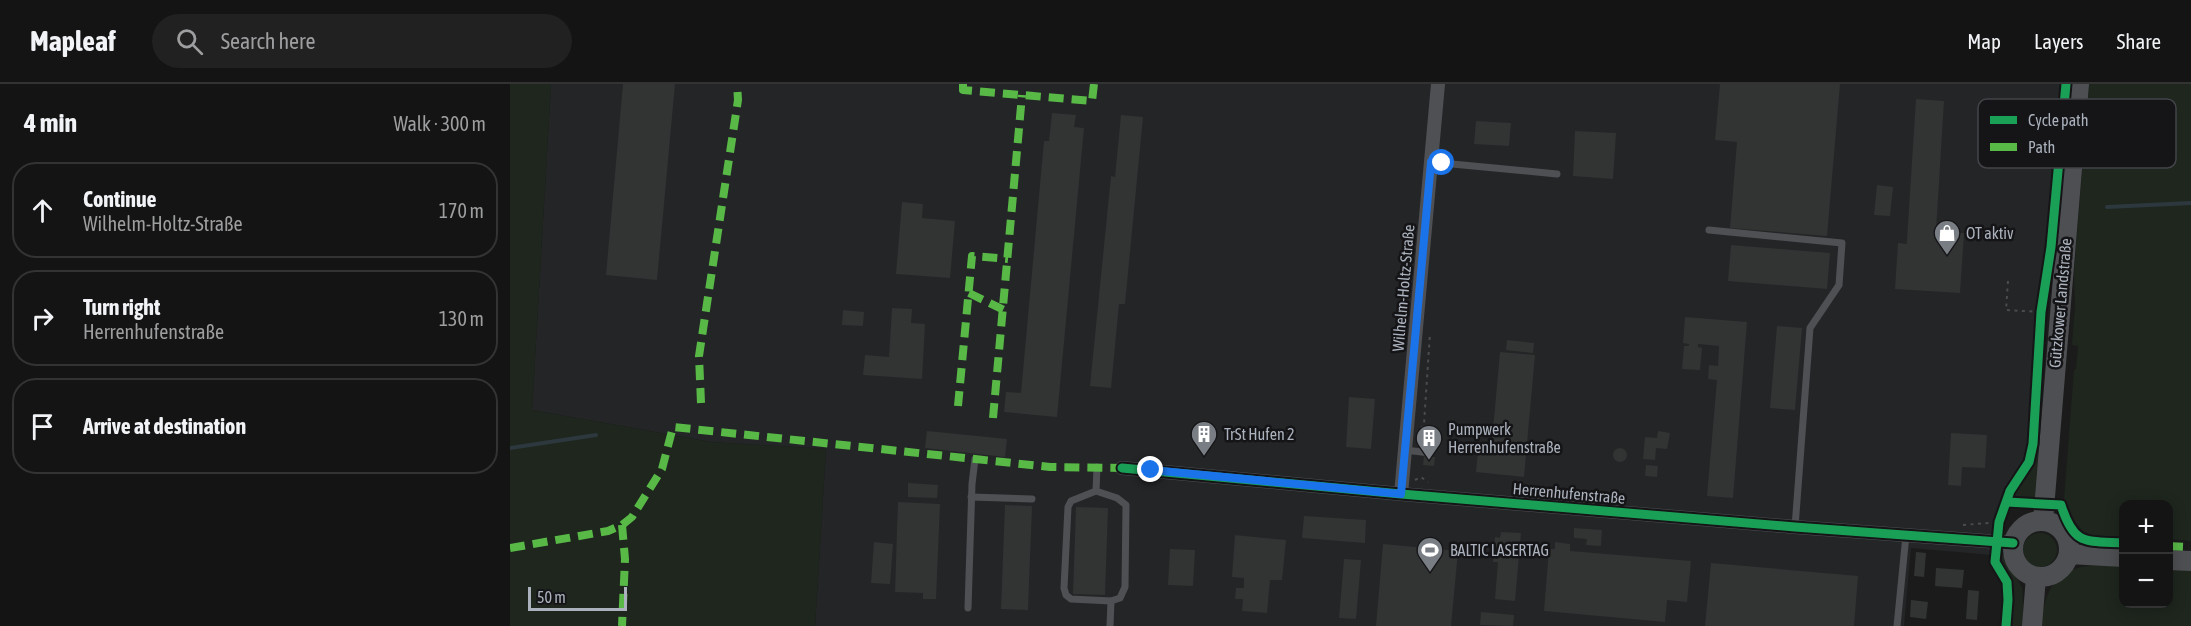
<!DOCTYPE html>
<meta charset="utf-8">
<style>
body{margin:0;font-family:"Asap Condensed",sans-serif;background:#212122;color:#f1f3f6}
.controls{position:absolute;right:18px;bottom:18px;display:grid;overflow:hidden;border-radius:12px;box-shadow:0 3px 15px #0003}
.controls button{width:54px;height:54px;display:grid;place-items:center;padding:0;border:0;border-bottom:2px solid #333334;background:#141414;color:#f1f3f6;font:30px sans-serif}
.scale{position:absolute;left:18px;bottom:15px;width:99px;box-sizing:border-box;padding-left:6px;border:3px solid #abb2bd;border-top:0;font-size:16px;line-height:21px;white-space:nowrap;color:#abb2bd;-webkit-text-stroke:4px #151517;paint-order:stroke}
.stop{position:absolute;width:18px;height:18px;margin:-14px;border:4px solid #1a73e8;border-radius:50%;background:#fff}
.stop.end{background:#1a73e8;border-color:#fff;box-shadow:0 2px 6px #0008}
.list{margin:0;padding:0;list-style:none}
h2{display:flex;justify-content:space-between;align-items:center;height:78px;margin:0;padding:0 24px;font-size:26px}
h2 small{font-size:20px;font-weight:400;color:#9d9ea0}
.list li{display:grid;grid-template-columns:39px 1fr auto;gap:18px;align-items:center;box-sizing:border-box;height:96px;margin:0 12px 12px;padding:0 12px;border:2px solid #333334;border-radius:24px}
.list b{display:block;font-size:22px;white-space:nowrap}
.list p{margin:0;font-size:20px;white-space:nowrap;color:#9d9ea0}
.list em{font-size:20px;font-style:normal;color:#9d9ea0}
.icon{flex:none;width:33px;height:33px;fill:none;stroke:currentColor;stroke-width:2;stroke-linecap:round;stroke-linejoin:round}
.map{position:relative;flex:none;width:1681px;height:542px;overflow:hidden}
header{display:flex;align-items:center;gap:36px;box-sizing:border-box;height:84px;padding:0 30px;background:#141414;border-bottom:2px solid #333334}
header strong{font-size:28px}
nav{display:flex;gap:33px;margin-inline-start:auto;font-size:21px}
.search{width:420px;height:54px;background:#212122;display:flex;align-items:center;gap:15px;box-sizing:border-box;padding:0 21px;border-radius:33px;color:#9d9ea0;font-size:22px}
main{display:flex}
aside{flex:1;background:#141414}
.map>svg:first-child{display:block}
.built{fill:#242527}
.green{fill:#1e261e}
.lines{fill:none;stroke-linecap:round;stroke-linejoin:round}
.stream{stroke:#2c383e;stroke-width:4}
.building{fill:#323333}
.path{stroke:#4b4c4f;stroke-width:2;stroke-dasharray:3 4.5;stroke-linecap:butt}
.lane{stroke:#4f5054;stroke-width:7}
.street{stroke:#4f5054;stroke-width:14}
.secondary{stroke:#4e4f52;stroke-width:20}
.quiet{stroke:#58b947;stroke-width:8;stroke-dasharray:15 8;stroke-linecap:butt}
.cycleway-casing{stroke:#151517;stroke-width:13}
.cycleway{stroke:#1a9f57;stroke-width:9}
.route{stroke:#1a73e8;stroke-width:8}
.labels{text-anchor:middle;stroke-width:5;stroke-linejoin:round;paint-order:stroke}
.poi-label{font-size:16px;fill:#abb2bd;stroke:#151517;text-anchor:start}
.street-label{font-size:16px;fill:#abb2bd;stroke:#151517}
.key{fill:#151517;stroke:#424449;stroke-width:1.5}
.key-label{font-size:16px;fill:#abb2bd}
</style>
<header>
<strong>Mapleaf</strong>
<div class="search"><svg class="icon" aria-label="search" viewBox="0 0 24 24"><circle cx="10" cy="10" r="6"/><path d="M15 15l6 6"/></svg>Search here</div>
<nav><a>Map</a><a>Layers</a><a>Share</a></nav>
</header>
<main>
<aside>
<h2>4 min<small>Walk · 300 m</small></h2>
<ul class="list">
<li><svg class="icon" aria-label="ahead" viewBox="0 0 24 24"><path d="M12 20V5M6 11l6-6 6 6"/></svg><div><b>Continue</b><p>Wilhelm-Holtz-Straße</p></div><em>170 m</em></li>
<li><svg class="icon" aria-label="right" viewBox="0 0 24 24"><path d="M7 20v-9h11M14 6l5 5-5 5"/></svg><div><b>Turn right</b><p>Herrenhufenstraße</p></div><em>130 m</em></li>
<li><svg class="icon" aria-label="arrive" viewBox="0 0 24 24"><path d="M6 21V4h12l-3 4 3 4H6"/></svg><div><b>Arrive at destination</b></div></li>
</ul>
</aside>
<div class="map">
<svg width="1681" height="542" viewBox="0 0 1681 542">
<rect width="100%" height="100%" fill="#1b1b1b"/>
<polygon class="built" points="41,0 1552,0 1537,160 1527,220 1516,378 1498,402 1487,427 1482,471 1401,464 1394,542 305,542 316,365 201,358 22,326"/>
<g class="green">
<polygon points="0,0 41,0 22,326 201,358 316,365 305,542 0,542"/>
<polygon points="1579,0 1681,0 1681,457 1659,455 1658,420 1614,420 1613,453 1584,452 1573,448 1564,436 1554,415 1564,286 1566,285 1568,262 1562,261 1565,221 1564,188"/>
<polygon points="1529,285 1530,344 1525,414 1515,413 1515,416 1505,415 1504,405 1523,372"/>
<circle cx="1530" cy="466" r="17"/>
<polygon points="1490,469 1497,475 1512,504 1514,542 1500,542 1502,500 1490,480"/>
<path d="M1586 481 1613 482 1614 520H1658L1659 484H1681V542H1531C1535 505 1545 484 1586 481Z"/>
</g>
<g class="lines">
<g class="stream">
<polyline points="1597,123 1681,119"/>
<polyline points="0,364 86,351"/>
</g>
</g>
<g class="building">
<polygon points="113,0 165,0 147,196 96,191"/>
<polygon points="1210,0 1330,0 1317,152 1220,144 1227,58 1205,56"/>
<polygon points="1406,15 1434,17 1426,147 1454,149 1450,209 1385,205 1388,159 1397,160 1397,156"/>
<polygon points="542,29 566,31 564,43 574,44 547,333 494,328 496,308 511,309 534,57 539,57"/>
<polygon points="611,31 633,33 615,220 609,220 601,304 580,302 601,92 605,93"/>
<polygon points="966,37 1001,39 999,62 964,60"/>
<polygon points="1065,47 1106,49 1103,95 1063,92"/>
<polygon points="1367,101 1383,103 1380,132 1364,131"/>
<polygon points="392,118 413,120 412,134 445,137 440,194 386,190"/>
<polygon points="1221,161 1320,169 1317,205 1218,197"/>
<polygon points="382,224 402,225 401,239 415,240 412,295 353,291 355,271 379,273"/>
<polygon points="333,226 354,228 353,242 332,241"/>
<polygon points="1175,233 1237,238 1223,414 1197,412 1207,296 1198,295 1199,281 1208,282 1209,262 1188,260 1188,263 1192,264 1190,286 1172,285 1174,262 1179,262 1179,260 1173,259"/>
<polygon points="1267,242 1292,244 1285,326 1260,324"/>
<polygon points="997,256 1024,259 1023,269 996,266"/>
<polygon points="990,268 1025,271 1014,393 966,388 968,367 981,368"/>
<polygon points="839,313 865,315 861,365 836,363"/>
<polygon points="417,347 497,355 495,373 415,364"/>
<polygon points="1148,347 1160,349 1157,365 1146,364 1145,376 1133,375 1135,353 1147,354"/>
<polygon points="1441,349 1477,351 1475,384 1452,383 1451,402 1438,401"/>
<circle cx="1110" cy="371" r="7"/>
<polygon points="914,372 925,373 924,382 913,381"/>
<polygon points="1136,381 1148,382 1147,393 1135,392"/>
<polygon points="398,399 428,401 427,414 398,413"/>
<polygon points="388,418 430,420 426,515 413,515 413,509 385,508"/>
<polygon points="495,421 522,422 518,526 491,525"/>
<polygon points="566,423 598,424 595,511 563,510"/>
<polygon points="794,432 856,436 855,459 792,454"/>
<polygon points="1064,444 1092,446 1091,462 1076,461 1077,455 1064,454"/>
<polygon points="991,448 1011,449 1005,517 985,515 988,478 983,478 985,453 990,454"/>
<polygon points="725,451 776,456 772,496 760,496 757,529 732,527 733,515 725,515 726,504 734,504 734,494 722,493"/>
<polygon points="364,458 383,460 380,500 361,499"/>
<polygon points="1045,458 1060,460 1060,467 1181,477 1177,518 1157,516 1155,538 1034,527 1039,465 1045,465"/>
<polygon points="873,460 948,467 941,542 866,542"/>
<polygon points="660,465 685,466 683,502 658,501"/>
<polygon points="1406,468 1416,469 1414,493 1404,492"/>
<polygon points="834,475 851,476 846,535 829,534"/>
<polygon points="1201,479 1348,492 1344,542 1195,542"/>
<polygon points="1426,484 1454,486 1452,504 1425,502"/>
<polygon points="1458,506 1469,507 1467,536 1456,535"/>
<polygon points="1401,516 1418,518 1416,535 1400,533"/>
<polygon points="971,528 1004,531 1003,542 970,541"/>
</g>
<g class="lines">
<g class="path">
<polyline points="1498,197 1496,226 1531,228"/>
<polyline points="911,345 914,340 920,249"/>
<polyline points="905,396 911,393 918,398"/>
<polyline points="1453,441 1489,438"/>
</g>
<g class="lane">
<polyline points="921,78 1047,90"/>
<polyline points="1199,146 1332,159 1329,201 1300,244 1285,443"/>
<polyline points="895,366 920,369"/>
<polyline points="586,407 561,417 558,423 554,504 556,511 561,515 601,517 610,514 615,503 616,421 607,414 586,407 587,383"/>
<polyline points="461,413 522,415"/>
<polyline points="458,524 462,400 465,375"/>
<polyline points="600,542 601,517"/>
<polyline points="1387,542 1396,451"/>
</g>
<g class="street">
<polyline points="612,384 891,410 1285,443 1503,459"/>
<polyline points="891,410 928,0"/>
</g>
<g class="secondary">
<polyline points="1533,437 1569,0"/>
<circle cx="1531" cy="465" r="28"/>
<polyline points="1559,470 1614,473"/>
<polyline points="1658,476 1681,477"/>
<polyline points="1522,542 1526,493"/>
</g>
<g class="quiet">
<polyline points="453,0 453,6 582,17 584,0"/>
<polyline points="459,209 494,226"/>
<polyline points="191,319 189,272 228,16 227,0"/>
<polyline points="448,322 462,172 498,175"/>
<polyline points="483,334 512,11"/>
<polyline points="112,441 115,475 112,542"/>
<polyline points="1658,462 1681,463"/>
<polyline points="0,464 98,447 112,441 122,433 152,385 163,343 540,383 612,384"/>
</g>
<g class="cycleway-casing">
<g id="cycleway">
<polyline points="612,384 891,410 1285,443 1503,459"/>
<path d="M1497 418 1551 421C1564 462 1575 457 1614 459"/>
<polyline points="1496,542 1498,516 1497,498 1485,478 1489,438 1500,407 1519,378 1523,360 1531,228 1541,163 1556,0"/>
</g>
</g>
<use href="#cycleway" class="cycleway"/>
</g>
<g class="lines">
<polyline class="route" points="641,386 891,410 921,78 932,79"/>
</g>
<defs>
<g id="shop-pin" transform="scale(1.35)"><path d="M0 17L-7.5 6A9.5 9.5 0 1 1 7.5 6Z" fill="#797d84" stroke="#151517"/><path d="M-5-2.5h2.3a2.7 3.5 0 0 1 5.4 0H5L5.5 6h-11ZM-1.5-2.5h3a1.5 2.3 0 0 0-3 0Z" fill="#fff"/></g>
<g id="building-pin" transform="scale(1.35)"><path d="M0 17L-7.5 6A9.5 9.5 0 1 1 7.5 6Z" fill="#797d84" stroke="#151517"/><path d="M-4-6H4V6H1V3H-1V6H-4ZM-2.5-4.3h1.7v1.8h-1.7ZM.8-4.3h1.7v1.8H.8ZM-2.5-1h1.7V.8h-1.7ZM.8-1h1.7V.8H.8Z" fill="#fff"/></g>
<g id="stadium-pin" transform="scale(1.35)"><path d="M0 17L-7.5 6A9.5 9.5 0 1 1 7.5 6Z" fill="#797d84" stroke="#151517"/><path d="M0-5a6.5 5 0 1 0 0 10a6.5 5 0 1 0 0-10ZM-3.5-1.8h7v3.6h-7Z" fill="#fff"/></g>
</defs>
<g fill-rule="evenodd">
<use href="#shop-pin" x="1437" y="149"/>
<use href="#building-pin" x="694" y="350"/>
<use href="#building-pin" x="919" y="354"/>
<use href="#stadium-pin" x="920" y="466"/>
</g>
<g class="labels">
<g class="poi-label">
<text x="1456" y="155">OT aktiv</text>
<text x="938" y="351">Pumpwerk<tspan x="938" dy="18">Herrenhufenstraße</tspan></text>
<text x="714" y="356">TrSt Hufen 2</text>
<text x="940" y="472">BALTIC LASERTAG</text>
</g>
<g class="street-label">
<text transform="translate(893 204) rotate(-85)" y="6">Wilhelm-Holtz-Straße</text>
<text transform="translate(1550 219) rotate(-85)" y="6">Gützkower Landstraße</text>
<text transform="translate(1059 409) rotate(5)" y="6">Herrenhufenstraße</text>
</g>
</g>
<rect x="1468" y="15" width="198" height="69" rx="9" class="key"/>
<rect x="1480" y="32" width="27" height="8" fill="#1a9f57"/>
<rect x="1480" y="59" width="27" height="8" fill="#58b947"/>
<g class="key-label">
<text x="1518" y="42">Cycle path</text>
<text x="1518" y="69">Path</text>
</g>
</svg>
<div class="controls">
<button>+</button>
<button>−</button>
</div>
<div class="scale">50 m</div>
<div class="stop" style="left:932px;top:79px"></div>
<div class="stop end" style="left:641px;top:386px"></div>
</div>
</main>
